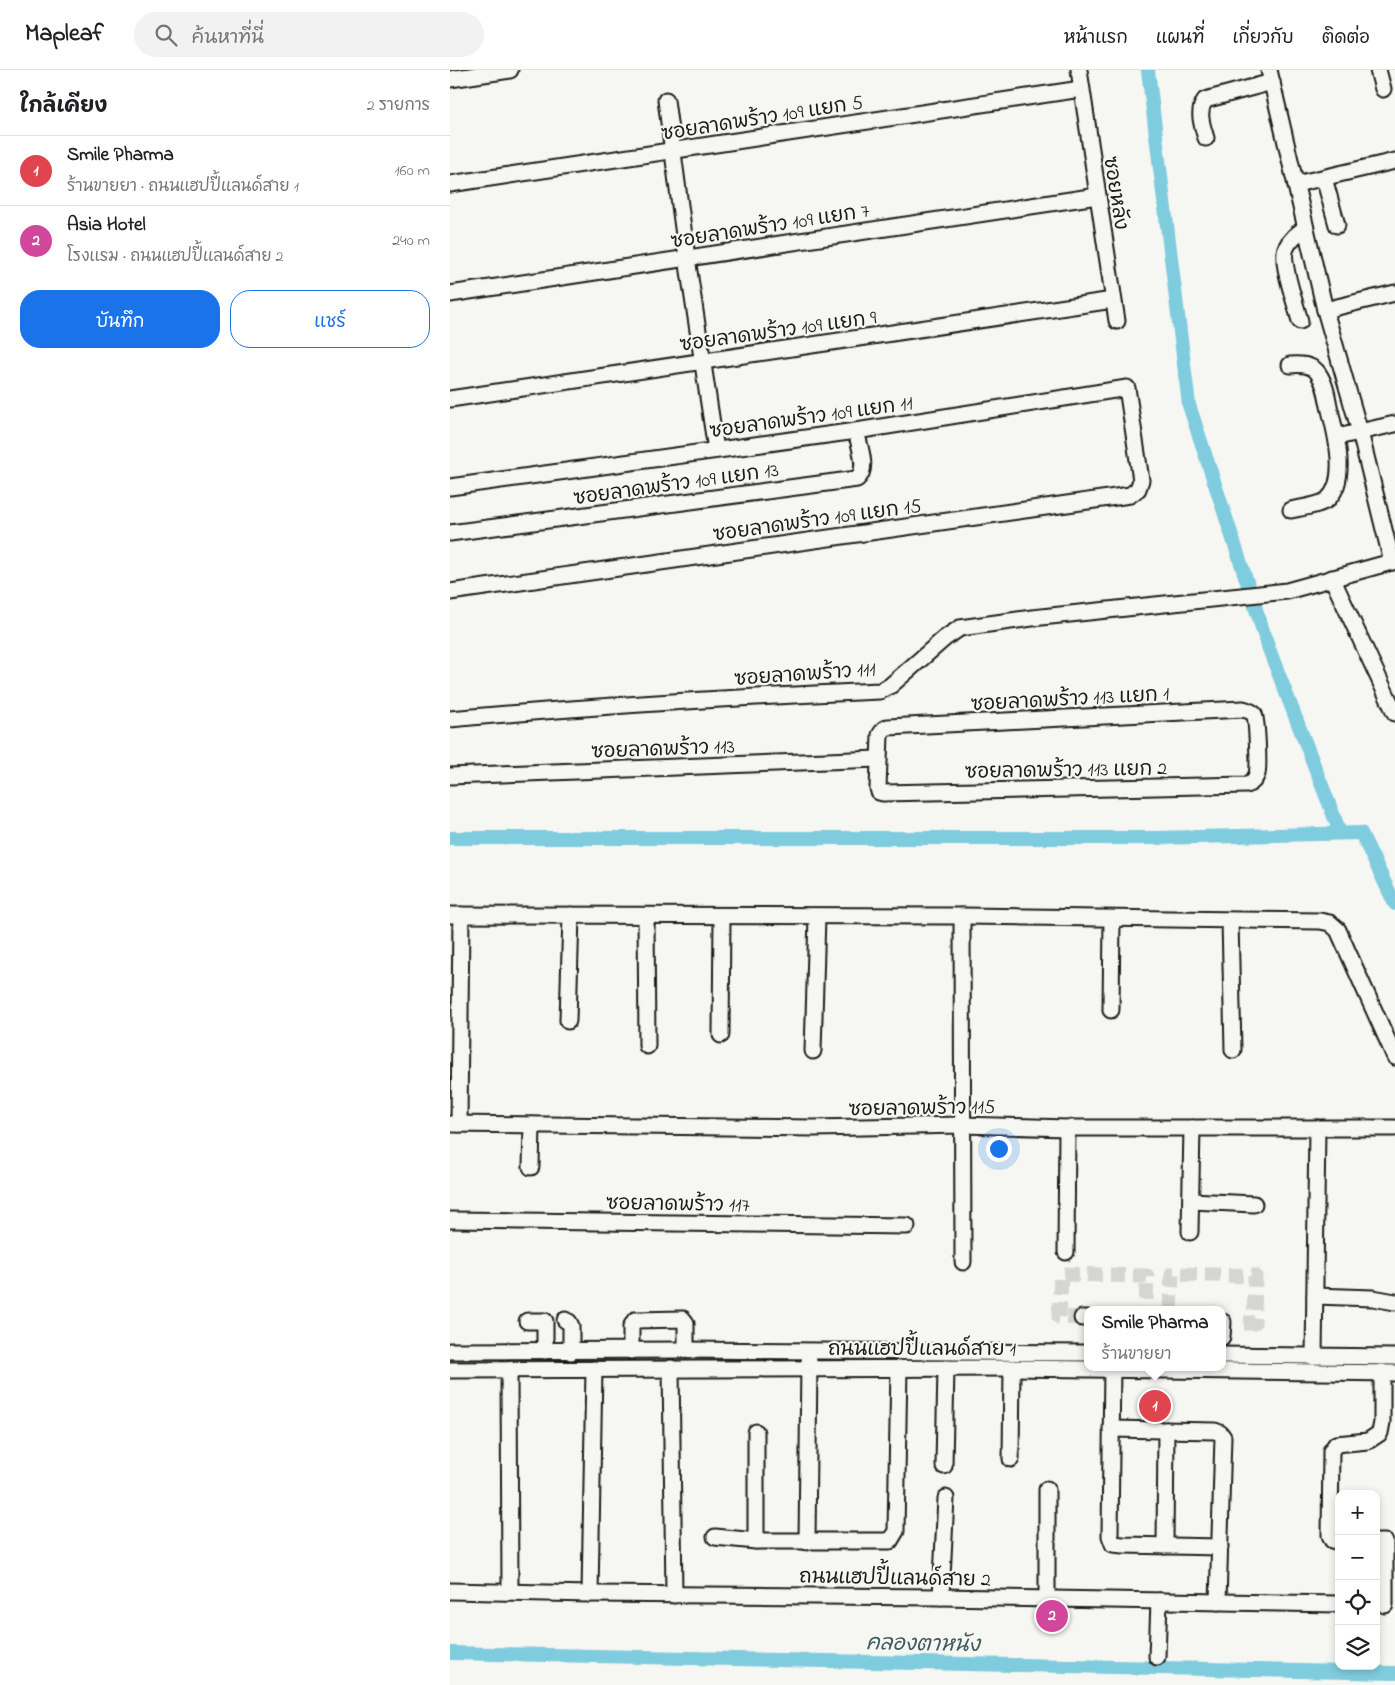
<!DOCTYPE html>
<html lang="th">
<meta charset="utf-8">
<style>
body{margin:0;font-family:"Indie Flower","Playpen Sans Thai",sans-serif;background:#f2f2f2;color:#202124}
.controls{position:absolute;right:15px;bottom:15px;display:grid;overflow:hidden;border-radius:10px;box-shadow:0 2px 8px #0003}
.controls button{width:45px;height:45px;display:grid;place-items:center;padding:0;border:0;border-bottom:1px solid #e0e0e0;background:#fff;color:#202124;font:25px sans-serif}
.you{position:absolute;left:548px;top:1078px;width:18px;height:18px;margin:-12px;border:4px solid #fff;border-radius:50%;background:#1a73e8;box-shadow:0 0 0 8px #1a73e833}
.badge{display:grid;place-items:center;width:32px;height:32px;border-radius:50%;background:#1a73e8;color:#fff;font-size:16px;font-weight:700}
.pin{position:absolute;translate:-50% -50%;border:2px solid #fff;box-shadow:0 1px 5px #0006}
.popup{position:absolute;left:634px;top:1236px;width:142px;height:65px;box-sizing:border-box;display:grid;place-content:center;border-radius:10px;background:#fff;filter:drop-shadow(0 1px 4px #0005);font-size:16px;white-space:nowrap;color:#757577}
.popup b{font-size:19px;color:#202124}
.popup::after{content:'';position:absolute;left:50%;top:100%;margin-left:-10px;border:10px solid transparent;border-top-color:#fff}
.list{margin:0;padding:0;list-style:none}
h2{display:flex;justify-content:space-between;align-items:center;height:65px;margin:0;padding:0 20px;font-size:21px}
h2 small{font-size:16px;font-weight:400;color:#757577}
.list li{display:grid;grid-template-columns:32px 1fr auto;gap:15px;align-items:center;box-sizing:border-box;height:70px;padding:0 20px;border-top:1px solid #e0e0e0}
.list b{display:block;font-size:19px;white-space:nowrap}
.list p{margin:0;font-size:16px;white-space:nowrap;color:#757577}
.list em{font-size:16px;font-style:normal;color:#757577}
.actions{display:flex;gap:10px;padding:15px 20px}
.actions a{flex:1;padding:11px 0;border:1px solid #1a73e8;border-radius:20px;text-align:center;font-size:18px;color:#1a73e8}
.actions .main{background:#1a73e8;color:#fff}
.icon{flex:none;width:28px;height:28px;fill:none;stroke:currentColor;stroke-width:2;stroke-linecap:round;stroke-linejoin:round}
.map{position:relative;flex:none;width:945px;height:1615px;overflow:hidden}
header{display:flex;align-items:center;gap:30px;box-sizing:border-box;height:70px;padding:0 25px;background:#fff;border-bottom:1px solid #e0e0e0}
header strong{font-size:24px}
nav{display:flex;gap:28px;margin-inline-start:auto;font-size:18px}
.search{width:350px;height:45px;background:#f2f2f2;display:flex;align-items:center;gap:12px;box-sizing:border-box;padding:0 18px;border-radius:28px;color:#757577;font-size:19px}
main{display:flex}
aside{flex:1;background:#fff}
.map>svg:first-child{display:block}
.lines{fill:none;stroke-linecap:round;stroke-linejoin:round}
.canal{stroke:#7fccde;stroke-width:14}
.minor-tunnel{stroke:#d5d5d2;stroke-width:15;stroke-dasharray:15 8;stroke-linecap:butt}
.minor-casing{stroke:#1c1c1c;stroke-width:19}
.minor{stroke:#f6f6f2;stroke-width:15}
.labels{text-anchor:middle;stroke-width:4.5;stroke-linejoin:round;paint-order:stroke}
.street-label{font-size:20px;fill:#1c1c1c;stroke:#f6f6f2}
.water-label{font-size:21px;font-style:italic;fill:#3f5a60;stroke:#f6f6f2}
</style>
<header>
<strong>Mapleaf</strong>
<div class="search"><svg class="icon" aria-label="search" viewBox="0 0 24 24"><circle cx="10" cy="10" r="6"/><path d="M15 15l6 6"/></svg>ค้นหาที่นี่</div>
<nav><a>หน้าแรก</a><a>แผนที่</a><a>เกี่ยวกับ</a><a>ติดต่อ</a></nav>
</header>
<main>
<aside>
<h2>ใกล้เคียง<small>2 รายการ</small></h2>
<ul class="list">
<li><span class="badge" style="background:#e0444e">1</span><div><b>Smile Pharma</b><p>ร้านขายยา · ถนนแฮปปี้แลนด์สาย 1</p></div><em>160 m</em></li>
<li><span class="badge" style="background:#d1479c">2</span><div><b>Asia Hotel</b><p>โรงแรม · ถนนแฮปปี้แลนด์สาย 2</p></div><em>240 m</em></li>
</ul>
<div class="actions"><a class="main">บันทึก</a><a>แชร์</a></div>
</aside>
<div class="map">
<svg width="945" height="1615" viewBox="0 0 945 1615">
<rect width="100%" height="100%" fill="#f6f6f2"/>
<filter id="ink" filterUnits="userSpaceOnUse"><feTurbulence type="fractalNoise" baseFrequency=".02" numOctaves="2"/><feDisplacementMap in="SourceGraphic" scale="10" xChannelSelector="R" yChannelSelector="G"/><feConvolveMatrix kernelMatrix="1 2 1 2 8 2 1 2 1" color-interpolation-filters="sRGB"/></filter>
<g filter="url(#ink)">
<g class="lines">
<g class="canal">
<polyline points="698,0 739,335 819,579 890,762"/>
<polyline points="0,768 705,768 911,763 945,834"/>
<polyline points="0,1583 945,1603"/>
</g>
<g class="minor-tunnel">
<polyline points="720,1240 722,1204 805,1206 804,1253 791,1253"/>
<polyline points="632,1248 609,1247 611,1204 697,1206 696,1240"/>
</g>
<g class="minor-casing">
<g id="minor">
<polyline points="629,0 667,251"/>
<polyline points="819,0 875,240 910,362 942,492"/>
<polyline points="928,0 933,19"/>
<polyline points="0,9 60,0"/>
<polyline points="216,30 237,188 266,380"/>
<path d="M756 68C752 55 747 42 755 30L822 12"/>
<polyline points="874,108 887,155"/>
<polyline points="0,114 631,19"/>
<polyline points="846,114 945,91"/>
<polyline points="0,224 647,126"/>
<polyline points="875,240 945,223"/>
<path d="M850 251C846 235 830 191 836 178 840 169 847 164 855 158"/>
<path d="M840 295C850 294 862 294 868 303 875 313 877 325 879 336 885 361 899 409 878 429 872 435 850 438 841 440"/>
<polyline points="0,329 663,230"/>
<polyline points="887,367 945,354"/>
<polyline points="0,417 406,361 677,318 691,410 688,419 680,425 0,522"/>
<path d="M0 463 407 409C419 399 409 375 406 361"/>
<polyline points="882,508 945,643"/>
<path d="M793 639C797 640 801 641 804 644 807 649 809 697 807 704 805 710 802 713 797 715L433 723 429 722 428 718 430 665 434 659 438 657Z"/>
<path d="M0 649C143 636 287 627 430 621L440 616 495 568 510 558 582 548 837 521 945 491"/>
<polyline points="0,706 428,689"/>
<polyline points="0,845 512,846 870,851 880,853 888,860 945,987"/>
<polyline points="196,846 197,976"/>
<polyline points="512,846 513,1192"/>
<polyline points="780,851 783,980"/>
<polyline points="661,940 662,849"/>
<polyline points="118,951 121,845"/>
<polyline points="271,965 272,846"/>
<polyline points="363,981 367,847"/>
<polyline points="0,1054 364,1058 512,1055 617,1058 945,1058"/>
<polyline points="9,1054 11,845"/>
<polyline points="81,1097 82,1055"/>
<polyline points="741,1131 804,1134"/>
<polyline points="0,1150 457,1156"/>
<polyline points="740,1162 742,1058"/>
<polyline points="616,1182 617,1058"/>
<polyline points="865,1226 923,1228 945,1232"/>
<polyline points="632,1248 638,1248"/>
<polyline points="115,1250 119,1252 121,1256 121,1282"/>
<polyline points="77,1251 95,1251 95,1281"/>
<polyline points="772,1267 773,1252"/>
<polyline points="0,1281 236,1280 638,1283"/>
<polyline points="181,1281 181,1257 185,1250 233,1249 236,1253 236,1280"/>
<polyline points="772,1285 945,1287"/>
<polyline points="864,1287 867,1058"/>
<polyline points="662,1297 660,1466 663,1474 673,1475 770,1477"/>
<polyline points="221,1298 224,1525"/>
<polyline points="0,1300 562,1298 945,1303"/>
<polyline points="59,1300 60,1521"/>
<polyline points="661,1359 765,1361 770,1363 773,1367 768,1532"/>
<polyline points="561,1389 562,1298"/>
<polyline points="494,1396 496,1298"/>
<polyline points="597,1419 597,1530"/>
<polyline points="265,1467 306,1471 440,1471 446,1461 449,1298"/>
<polyline points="306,1471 306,1362"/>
<polyline points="357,1472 359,1291"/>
<polyline points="889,1472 882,1470 880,1465 881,1381 886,1374 918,1371 930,1363 932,1352 932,1302"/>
<polyline points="926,1472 935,1472 935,1535"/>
<polyline points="715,1476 716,1360"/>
<polyline points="0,1521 140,1524 491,1527 889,1534"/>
<polyline points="140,1524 144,1299"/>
<polyline points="491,1527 496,1428"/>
<polyline points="707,1587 709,1531"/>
</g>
</g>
<use href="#minor" class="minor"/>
</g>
</g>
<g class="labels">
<g class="street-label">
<text transform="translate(312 47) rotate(-9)" y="7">ซอยลาดพร้าว 109 แยก 5</text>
<text transform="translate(667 123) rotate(81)" y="7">ซอยหลัง</text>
<text transform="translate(320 155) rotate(-9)" y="7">ซอยลาดพร้าว 109 แยก 7</text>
<text transform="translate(328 260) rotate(-8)" y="7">ซอยลาดพร้าว 109 แยก 9</text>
<text transform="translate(361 346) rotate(-8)" y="7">ซอยลาดพร้าว 109 แยก 11</text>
<text transform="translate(226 413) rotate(-8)" y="7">ซอยลาดพร้าว 109 แยก 13</text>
<text transform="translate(367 449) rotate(-8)" y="7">ซอยลาดพร้าว 109 แยก 15</text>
<text transform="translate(355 603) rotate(-4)" y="7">ซอยลาดพร้าว 111</text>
<text transform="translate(620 628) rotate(-3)" y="7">ซอยลาดพร้าว 113 แยก 1</text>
<text transform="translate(213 678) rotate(-2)" y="7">ซอยลาดพร้าว 113</text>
<text transform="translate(616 699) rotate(-1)" y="7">ซอยลาดพร้าว 113 แยก 2</text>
<text transform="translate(472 1037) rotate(-1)" y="7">ซอยลาดพร้าว 115</text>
<text transform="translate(228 1133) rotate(1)" y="7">ซอยลาดพร้าว 117</text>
<text x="472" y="1285">ถนนแฮปปี้แลนด์สาย 1</text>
<text transform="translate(445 1507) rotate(1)" y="7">ถนนแฮปปี้แลนด์สาย 2</text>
</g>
<g class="water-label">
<text transform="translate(473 1573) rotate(1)" y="7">คลองตาหนัง</text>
</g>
</g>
</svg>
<div class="controls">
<button>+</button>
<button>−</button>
<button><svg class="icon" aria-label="locate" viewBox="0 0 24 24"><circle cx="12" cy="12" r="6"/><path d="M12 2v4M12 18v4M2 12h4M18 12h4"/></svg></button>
<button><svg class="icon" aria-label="layers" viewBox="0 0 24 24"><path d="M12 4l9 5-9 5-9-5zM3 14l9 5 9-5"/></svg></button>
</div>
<div class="you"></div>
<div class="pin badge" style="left:705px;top:1336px;background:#e0444e">1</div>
<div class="popup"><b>Smile Pharma</b>ร้านขายยา</div>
<div class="pin badge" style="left:602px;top:1546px;background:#d1479c">2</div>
</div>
</main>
